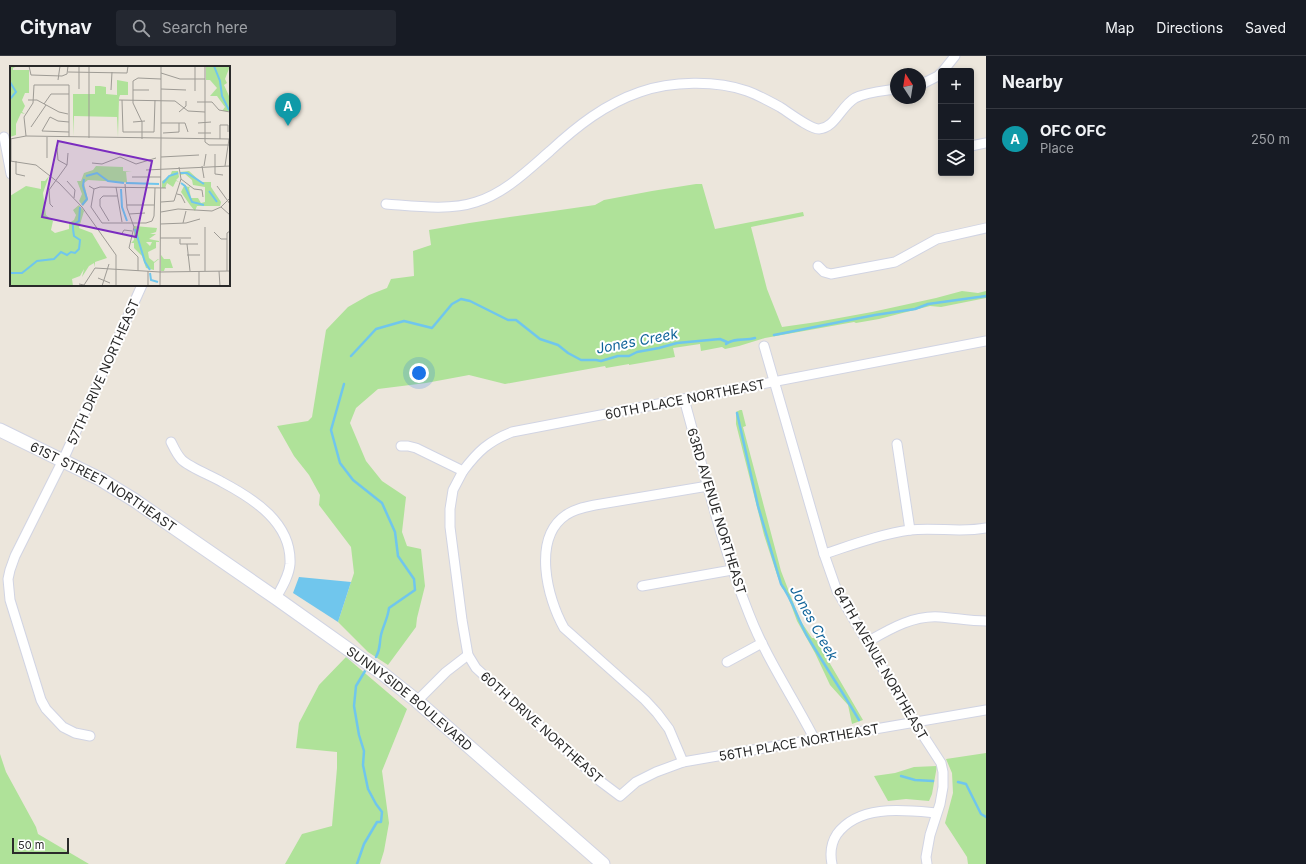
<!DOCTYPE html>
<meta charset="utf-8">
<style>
body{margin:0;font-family:Inter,sans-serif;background:#242831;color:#f1f3f6}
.controls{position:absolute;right:12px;top:12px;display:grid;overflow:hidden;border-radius:4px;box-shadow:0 2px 6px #0003}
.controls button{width:36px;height:36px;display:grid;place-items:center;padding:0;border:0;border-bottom:1px solid #363941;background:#171b24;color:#f1f3f6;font:20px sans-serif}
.compass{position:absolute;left:890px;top:12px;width:36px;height:36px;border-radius:50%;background:#171b24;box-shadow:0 2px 6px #0003;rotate:348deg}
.scale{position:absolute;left:12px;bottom:10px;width:57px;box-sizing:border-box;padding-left:4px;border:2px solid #2a2a2a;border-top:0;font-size:11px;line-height:14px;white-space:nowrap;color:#2a2a2a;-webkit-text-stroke:3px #fff;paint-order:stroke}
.you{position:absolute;left:419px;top:317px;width:14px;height:14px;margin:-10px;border:3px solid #fff;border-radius:50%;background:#1a73e8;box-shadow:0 0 0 6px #1a73e833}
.badge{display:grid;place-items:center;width:26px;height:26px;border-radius:50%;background:#ea580c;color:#fff;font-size:13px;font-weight:700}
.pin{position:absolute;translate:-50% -33px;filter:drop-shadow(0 1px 2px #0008)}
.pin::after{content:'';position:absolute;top:21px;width:14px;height:12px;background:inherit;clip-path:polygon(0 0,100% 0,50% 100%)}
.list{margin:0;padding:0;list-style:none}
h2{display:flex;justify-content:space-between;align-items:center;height:52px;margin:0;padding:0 16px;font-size:17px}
h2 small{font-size:13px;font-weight:400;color:#9ea1a6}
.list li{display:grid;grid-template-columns:26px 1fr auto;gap:12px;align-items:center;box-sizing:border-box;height:60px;padding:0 16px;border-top:1px solid #363941}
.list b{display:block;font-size:15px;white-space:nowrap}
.list p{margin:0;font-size:13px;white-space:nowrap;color:#9ea1a6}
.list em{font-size:13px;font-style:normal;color:#9ea1a6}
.icon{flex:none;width:22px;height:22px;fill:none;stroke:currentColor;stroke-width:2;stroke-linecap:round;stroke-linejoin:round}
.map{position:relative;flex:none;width:986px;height:808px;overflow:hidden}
header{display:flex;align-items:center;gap:24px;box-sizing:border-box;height:56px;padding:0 20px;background:#171b24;border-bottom:1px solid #363941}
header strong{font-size:19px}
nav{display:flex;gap:22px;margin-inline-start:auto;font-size:14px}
.search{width:280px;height:36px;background:#242831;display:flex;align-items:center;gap:10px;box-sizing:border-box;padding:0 14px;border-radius:4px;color:#9ea1a6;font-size:15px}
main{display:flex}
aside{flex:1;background:#171b24}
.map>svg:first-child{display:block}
.green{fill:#afe299}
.water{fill:#70c6ed}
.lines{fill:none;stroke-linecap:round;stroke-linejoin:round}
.stream{stroke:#70c6ed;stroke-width:2.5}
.street-casing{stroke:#d1d4e3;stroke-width:11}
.secondary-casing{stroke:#d1d4e3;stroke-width:15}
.street{stroke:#fff;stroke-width:9}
.secondary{stroke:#fff;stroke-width:13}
.labels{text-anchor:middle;stroke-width:4;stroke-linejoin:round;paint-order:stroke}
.street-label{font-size:13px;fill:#2a2a2a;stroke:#fff}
.water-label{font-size:14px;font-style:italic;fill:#0f6399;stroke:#fff}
.inset-river{fill:none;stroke:#70c6ed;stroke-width:2}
.inset-road{fill:none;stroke:#9e9b95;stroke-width:1}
.view{fill:#7b2cbf;fill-opacity:0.15;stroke:#7b2cbf;stroke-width:2}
.inset-edge{fill:none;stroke:#2a2a2a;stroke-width:2}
</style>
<header>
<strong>Citynav</strong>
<div class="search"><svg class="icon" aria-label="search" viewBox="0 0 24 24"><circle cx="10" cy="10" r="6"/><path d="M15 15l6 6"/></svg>Search here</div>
<nav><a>Map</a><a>Directions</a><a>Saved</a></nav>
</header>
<main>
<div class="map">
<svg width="986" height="808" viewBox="0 0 986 808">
<rect width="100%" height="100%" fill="#ece6dc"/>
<g class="green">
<path d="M696 128H702L715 173 803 156 804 160 751 171 767 233 782 271 817 266 872 256 936 242 962 235 978 237 986 235V242L941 251 930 250 879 263 856 267 854 266 765 282 739 290 725 293 722 291 701 295 700 288 673 292 675 301 629 309V308L606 312 605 310 505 328 469 319 426 327 378 333 356 352 350 367 366 405 382 425 406 441 402 476 407 490 421 493 425 530 417 562 416 571 388 609 368 596 338 566 354 517 351 491 319 449 320 439 309 419 294 400 277 370 308 365 312 361 326 274 348 251 369 239 387 232 391 223 414 220 413 195 431 189 429 174C484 164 540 157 595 149L604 144 652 135Z"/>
<polygon points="740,354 742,354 746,370 743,371 781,515 800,564 812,582 815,582 863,664 852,668 848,649 830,629 815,597 797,565 787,538 782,532 777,519 764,479 736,368 736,356"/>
<polygon points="346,601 407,653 382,715 389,767 384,795 380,808 285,808 302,778 332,770 337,712 337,696 296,692 299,667 319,629"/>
<polygon points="986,697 986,808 968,808 967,801 945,767 953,737 952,717 946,703"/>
<polygon points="0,698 6,716 36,771 38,778 89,808 0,808"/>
<polygon points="937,710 932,738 929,745 906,743 888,745 874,720 895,717 914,711"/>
</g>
<polygon class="water" points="299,521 351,526 338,566 293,537"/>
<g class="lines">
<g class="stream">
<polyline points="774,279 875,259 915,253 928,248 986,240"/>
<path d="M726 288C735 281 745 285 755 282"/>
<polyline points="351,300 376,273 404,265 432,272 452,248 461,243 470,245 508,264 516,264 540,283 558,289 568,297 581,304 596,304 601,305 618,300 629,300 637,296 659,292 677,287 720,283 727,286"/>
<path d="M344 328 331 374 340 407 353 424 382 447 395 476 398 500 414 523 415 534 389 552C388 562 383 570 381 579 379 588 381 592 376 601"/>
<path d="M737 357 758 450 781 528C792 543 797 561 806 578 823 607 842 635 859 664"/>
<polyline points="901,720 915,724 933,725"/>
<polyline points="958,726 966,728 981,758 986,761"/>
<polyline points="357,808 364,788 377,766 381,766 382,756 376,748 368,733 363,709 364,695 359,679 354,650 356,630 365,615"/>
</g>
<g class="street-casing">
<g id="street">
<polyline points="943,15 955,0"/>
<polyline points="920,29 938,20 941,17"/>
<polyline points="4,81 11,118"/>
<polyline points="971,90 986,87"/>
<path d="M386 148C414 150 449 155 476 146 505 137 527 115 550 95 577 70 605 48 640 36 671 25 716 24 747 35 758 39 769 45 780 51 788 56 810 73 819 73 835 72 841 50 855 42 867 36 883 35 896 33"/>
<polyline points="818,210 824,216 831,218 895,206 937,183 986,172"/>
<polyline points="764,290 824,498 837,535 915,667 941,707 943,716 943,731 940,748 930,779 926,801 927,808"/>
<path d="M684 343C704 415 721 488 749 558 766 602 793 641 815 684"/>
<path d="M171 386C174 392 177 399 182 404 189 411 212 420 222 426 254 443 292 467 290 508 289 520 282 531 276 542"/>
<polyline points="897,388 910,474"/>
<path d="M401 390H408L416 392 463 415C478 395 489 385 512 376L986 285"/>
<polyline points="463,415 453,434 450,453 450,471 462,564 468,599 476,612 600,725 620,740 636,726 656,716 683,706 986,654"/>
<path d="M824 498C852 489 881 478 910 474 935 471 961 477 986 472"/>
<polyline points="642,530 732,514"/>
<path d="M867 586C890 573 913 559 940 561 955 562 970 565 986 565"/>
<polyline points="727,606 762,587"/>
<polyline points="417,645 446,616 468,599"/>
<polyline points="90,680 75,677 63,671 46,653 41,644 10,544 8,523 10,514 15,500 63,404 142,229"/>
<path d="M683 706 669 673 657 657 645 644 564 572C547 542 532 482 566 459 574 453 585 451 595 449L708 430"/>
<path d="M832 808C830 798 831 787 837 778 859 748 904 754 936 757"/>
</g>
</g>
<g class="secondary-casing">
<g id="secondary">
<path id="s1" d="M0 374 100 423 134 444 276 542 383 618 417 645 603 808"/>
</g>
</g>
<use href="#street" class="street"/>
<use href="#secondary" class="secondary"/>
</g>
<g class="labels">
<g class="street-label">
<text transform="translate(103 316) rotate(-66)" y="5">57TH DRIVE NORTHEAST</text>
<text transform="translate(685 343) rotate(-11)" y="5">60TH PLACE NORTHEAST</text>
<text dy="5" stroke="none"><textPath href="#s1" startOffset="118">61ST STREET NORTHEAST</textPath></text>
<text transform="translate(717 455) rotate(73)" y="5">63RD AVENUE NORTHEAST</text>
<text transform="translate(881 607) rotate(60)" y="5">64TH AVENUE NORTHEAST</text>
<text dy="5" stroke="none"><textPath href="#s1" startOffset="491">SUNNYSIDE BOULEVARD</textPath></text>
<text transform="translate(542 671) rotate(42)" y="5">60TH DRIVE NORTHEAST</text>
<text transform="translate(799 686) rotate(-10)" y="5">56TH PLACE NORTHEAST</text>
</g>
<g class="water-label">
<text transform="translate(637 285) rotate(-11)" y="5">Jones Creek</text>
<text transform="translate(814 567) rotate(61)" y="5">Jones Creek</text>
</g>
</g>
<g transform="translate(10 10)">
<rect width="220" height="220" fill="#ece6dc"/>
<path d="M0 0H8L3 2V4H19V27H15L12 34 15 40 12 46 15 48 11 47 6 58V69L0 71ZM196 0H220L215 13 217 17 214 19 219 30 220 45H212L215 41 207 30H200L207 22 200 14H196ZM107 14 118 16V29H110L109 32 108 71 107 51 64 50 63 70V28H85V20H90L96 21V28L107 29ZM86 100 113 101V105L122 106H116L117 116 142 118 78 114 74 117 78 134 73 140 69 135 72 128 67 115H71L74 107 83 104ZM162 105H168L169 111 166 114 169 116 166 115 163 121 157 117 155 122H152V115L160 110ZM179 105 191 116H201V121L211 136 210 140H187L185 145 180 139 171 126 174 120 171 117 178 121 181 120 179 122 181 132H188L191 137 195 136V121L183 119 182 114 175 108 170 109V106ZM39 110 33 127 36 149 43 155 41 164 45 167 59 163V157L64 154 66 149 63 144 69 139 74 145 69 162 82 167 97 192 85 196V201L84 197 79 200 72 211 65 215V220V215L72 211 74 203 70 210 62 213 63 220H0V130L16 120 31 123V115H35ZM124 160 147 162 146 166 140 168H146L139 173 149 175V173V176H136L140 180 142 176H146V182L138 186 139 192 143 195 144 196 148 193H149L144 197V204L136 202 132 190 124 182V177H121L124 174ZM151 189 154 193H160L163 202H155L154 205H151Z" fill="#afe299"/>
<path class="inset-river" d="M204 0 210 15 212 30 219 44M0 16 6 26 0 33M170 107H177L194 118M76 110 87 107 98 115 114 117M116 117 149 118M153 117 159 110 168 107M171 117 175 120 182 136 194 139M111 123 112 141 117 155M199 125 207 136M72 139 77 133 73 120 74 113M125 163 135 196 140 204M0 207H12L27 195 44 193 51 186 57 189 61 186 65 187 69 183 70 174 64 170 63 163V159L69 155 70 141M140 207 141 214 148 216"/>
<path class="inset-road" d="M19 0 21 9 52 10 57 8 58 0M69 0V23M79 0V72M185 0V25M195 0V76L199 79H220M58 6 117 7 118 0M151 7 170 13H195M128 12 123 15V37L132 56V73M128 12 151 13M48 14 50 0M151 23 176 24M101 24 102 6M123 24H139M18 34H27L49 46 58 48M109 34 165 35 178 45 195 46M112 34 113 66H144L145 34M187 36H202L209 44 220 46M34 38 41 28H59M169 46 176 40V35M59 56 48 55 40 51 32 65 59 66M123 56 135 55M151 57H175L178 66M188 57 201 56M21 61 36 39M153 67 169 66V57M188 67H201M16 70 14 51 23 37 24 19H59V71M0 73 16 70 220 73M1 73V95M151 73V0M210 73V59H218V66M47 82 48 94 57 99M205 88V108L213 109M151 91 189 89M37 92V71M0 95 26 99 49 117 72 141 106 189V220M6 95V108L15 110M82 97 92 98 110 91 126 98 146 92M192 100 194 112M194 100 196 88M215 100 219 73M136 104 220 100M122 111H151M171 113 184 123 192 124 193 131M57 115 65 124 64 132M115 118 117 142 124 161 119 182 128 191V205M79 120 84 123 90 121 156 122M207 120 220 138M106 121 112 156M84 123 81 141 92 157H136L142 155 144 150 145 122M167 128 171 129 175 137M151 136 164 135 171 113 169 101M117 139H144M43 141 40 138 39 124 57 99 58 87M211 141 220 149M151 146 168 143 202 145 211 141 220 132M119 148 135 147M99 155 90 140V133L93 130H107M173 157 176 145M150 158 176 157 190 153M204 166 211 173H217M111 169 114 164 122 165M150 172H181M170 173V178H188M177 178 180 205M177 189H190M195 205V161M209 205 210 220M217 205V167L220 165M88 212 100 217M69 218 74 219 85 202 150 206 220 205M92 220 99 198M138 220V205M150 220 151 73M189 220V205"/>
<path class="view" d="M48 75 142 95 126 171 32 151Z"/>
<rect width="220" height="220" class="inset-edge"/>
</g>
</svg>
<div class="controls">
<button>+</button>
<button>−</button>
<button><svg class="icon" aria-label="layers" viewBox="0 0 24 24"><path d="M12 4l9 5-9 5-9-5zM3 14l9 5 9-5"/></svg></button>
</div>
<svg class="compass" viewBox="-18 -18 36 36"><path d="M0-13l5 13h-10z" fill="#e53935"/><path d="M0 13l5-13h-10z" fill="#9ea1a6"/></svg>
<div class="scale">50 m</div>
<div class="you"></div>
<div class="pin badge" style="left:288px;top:70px;background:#0f9aa8">A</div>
</div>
<aside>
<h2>Nearby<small></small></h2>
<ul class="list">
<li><span class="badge" style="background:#0f9aa8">A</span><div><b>OFC OFC</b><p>Place</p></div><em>250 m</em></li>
</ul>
</aside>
</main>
